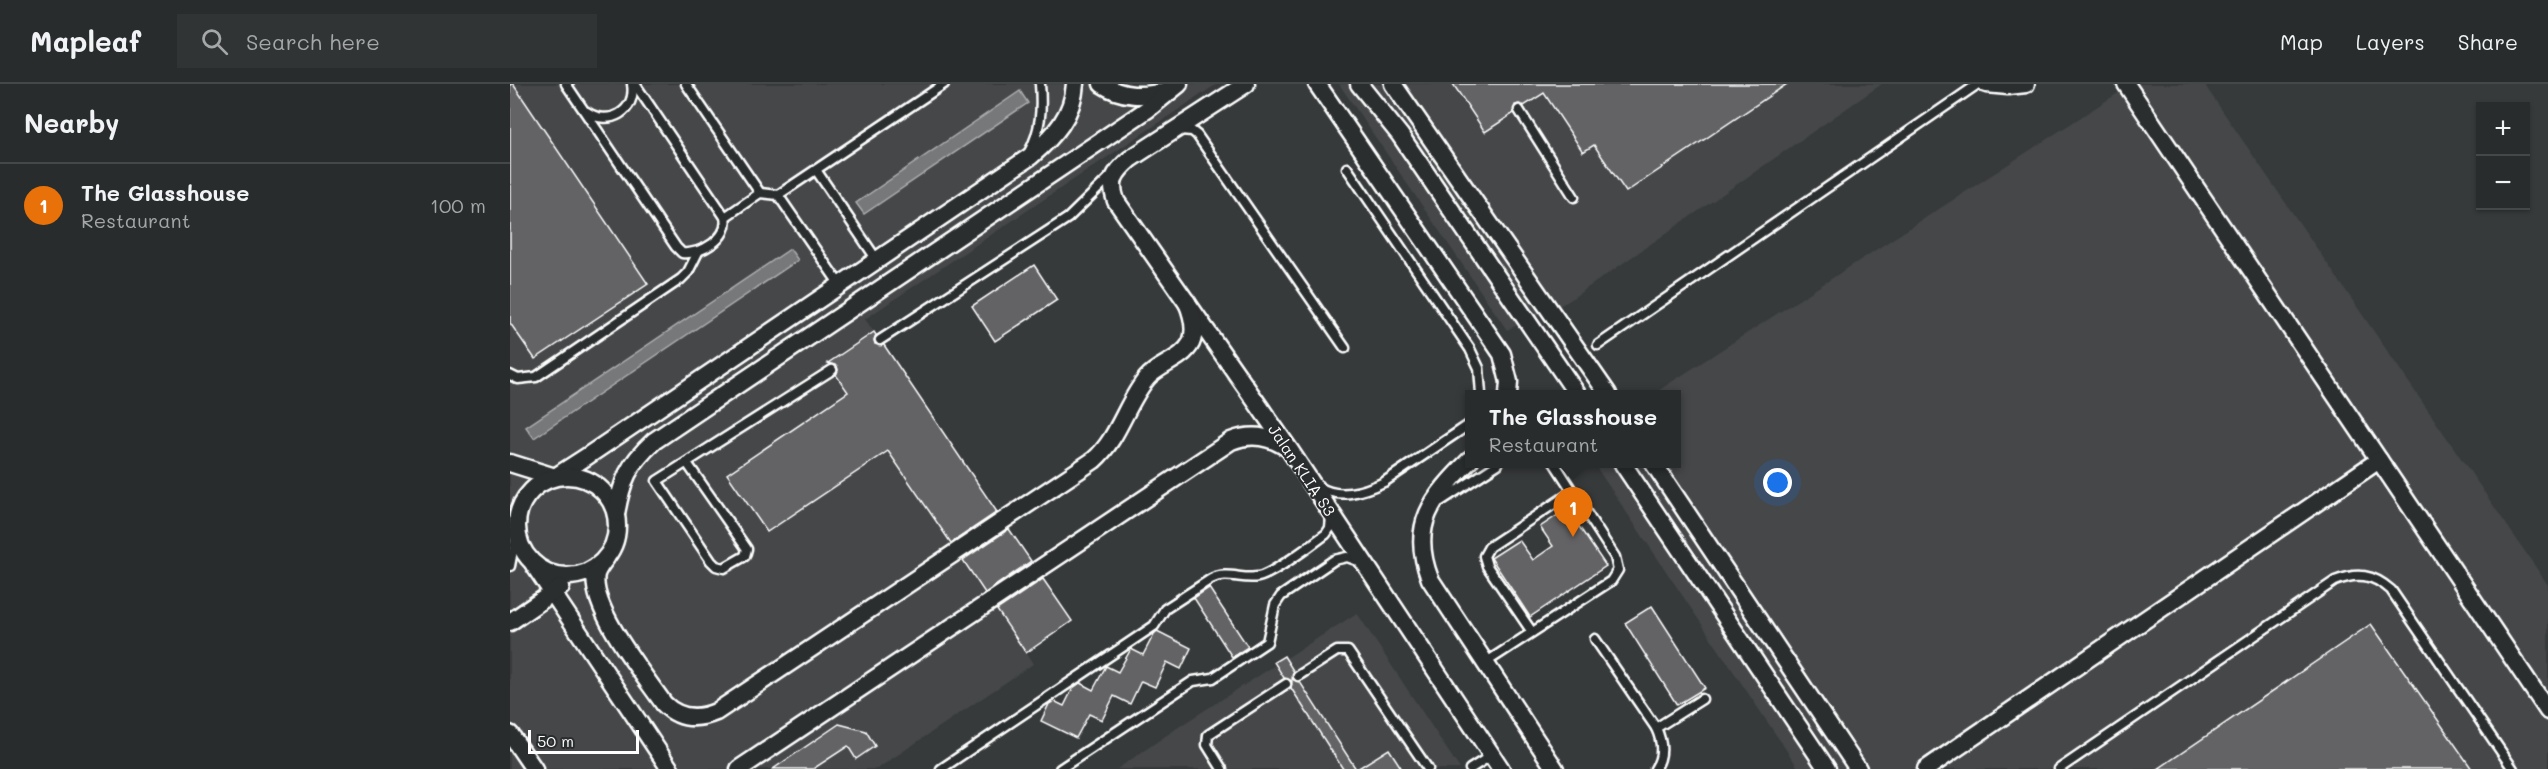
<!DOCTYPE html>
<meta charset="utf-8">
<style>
body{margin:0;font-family:Mali,sans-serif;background:#313434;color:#f1f3f6}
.controls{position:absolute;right:18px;top:18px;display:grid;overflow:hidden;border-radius:0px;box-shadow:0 2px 4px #0004}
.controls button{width:54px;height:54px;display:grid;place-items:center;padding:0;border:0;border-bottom:2px solid #454848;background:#292c2c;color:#f1f3f6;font:30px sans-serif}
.scale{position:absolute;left:18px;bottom:15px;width:111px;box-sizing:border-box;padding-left:6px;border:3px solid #fff;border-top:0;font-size:16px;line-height:21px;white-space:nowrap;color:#fff;-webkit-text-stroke:4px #2a2d2e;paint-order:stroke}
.you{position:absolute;left:1268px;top:399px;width:21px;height:21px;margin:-15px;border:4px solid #fff;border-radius:50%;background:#1a73e8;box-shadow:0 0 0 9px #1a73e833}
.badge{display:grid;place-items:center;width:39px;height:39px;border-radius:50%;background:#ff9aa2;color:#fff;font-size:20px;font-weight:700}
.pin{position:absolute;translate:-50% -50px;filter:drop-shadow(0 2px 3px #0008)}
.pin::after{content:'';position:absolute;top:32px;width:21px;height:18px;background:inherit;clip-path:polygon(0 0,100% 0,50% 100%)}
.popup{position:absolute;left:955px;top:306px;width:216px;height:78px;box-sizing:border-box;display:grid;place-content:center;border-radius:0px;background:#292c2c;filter:drop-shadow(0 2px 4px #0005);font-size:20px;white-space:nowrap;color:#a5a7a9}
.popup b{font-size:22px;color:#f1f3f6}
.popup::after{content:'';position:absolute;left:50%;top:100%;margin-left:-12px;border:12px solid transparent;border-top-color:#292c2c}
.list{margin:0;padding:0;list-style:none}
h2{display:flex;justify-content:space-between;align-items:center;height:78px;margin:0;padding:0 24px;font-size:26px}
h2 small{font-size:20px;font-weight:400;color:#a5a7a9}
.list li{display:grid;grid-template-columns:39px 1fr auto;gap:18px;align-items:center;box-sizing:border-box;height:84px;padding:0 24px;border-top:2px solid #454848}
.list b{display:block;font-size:22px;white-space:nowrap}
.list p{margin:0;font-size:20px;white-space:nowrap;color:#a5a7a9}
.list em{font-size:20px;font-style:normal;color:#a5a7a9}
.icon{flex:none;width:33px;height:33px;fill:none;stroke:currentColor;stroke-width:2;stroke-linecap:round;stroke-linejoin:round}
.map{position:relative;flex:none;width:2038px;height:685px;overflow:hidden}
header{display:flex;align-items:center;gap:36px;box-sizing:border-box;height:84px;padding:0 30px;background:#292c2c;border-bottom:2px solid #454848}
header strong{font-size:28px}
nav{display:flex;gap:33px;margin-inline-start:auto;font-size:21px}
.search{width:420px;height:54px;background:#313434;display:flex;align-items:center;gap:15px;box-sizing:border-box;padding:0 21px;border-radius:0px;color:#a5a7a9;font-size:22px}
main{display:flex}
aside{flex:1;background:#292c2c}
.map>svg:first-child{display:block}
.built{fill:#444748}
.water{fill:#767879;stroke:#adaeaf;stroke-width:1.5}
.building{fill:#636465;stroke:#fff;stroke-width:1.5}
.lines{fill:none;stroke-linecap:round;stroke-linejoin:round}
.lane-casing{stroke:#fff;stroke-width:13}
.street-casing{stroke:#fff;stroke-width:21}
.lane{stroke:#2a2d2e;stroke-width:8}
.street{stroke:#2a2d2e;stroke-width:16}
.labels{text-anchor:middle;stroke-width:4.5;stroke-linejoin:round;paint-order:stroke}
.street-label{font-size:16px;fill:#fff;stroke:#2a2d2e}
</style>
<header>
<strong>Mapleaf</strong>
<div class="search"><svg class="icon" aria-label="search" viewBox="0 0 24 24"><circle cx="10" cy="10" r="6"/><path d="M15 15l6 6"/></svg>Search here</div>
<nav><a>Map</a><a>Layers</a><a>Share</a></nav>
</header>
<main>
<aside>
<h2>Nearby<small></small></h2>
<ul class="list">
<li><span class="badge" style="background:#e8710a">1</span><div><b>The Glasshouse</b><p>Restaurant</p></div><em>100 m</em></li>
</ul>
</aside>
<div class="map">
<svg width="2038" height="685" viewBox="0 0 2038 685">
<rect width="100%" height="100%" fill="#373a3b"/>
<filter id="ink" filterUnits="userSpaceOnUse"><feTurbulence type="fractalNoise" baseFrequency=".0167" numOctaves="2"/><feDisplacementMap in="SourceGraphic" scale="12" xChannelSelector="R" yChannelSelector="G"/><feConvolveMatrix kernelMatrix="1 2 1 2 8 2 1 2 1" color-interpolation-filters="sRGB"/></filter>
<g filter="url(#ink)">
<g class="built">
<polygon points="0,0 707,0 355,235 562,537 516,568 523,580 367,685 0,685"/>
<polygon points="829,0 1372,0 1057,218 997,246"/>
<polygon points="1622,0 1694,0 2038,501 2038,685 1289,685 1084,380 1166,380 1166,310 1143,310"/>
<polygon points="847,529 950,685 607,685 670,642"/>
</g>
<g class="water">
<polygon points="510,7 518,19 354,130 346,119"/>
<polygon points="280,165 288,176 24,354 16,343"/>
</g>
<g class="building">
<polygon points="0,0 3,0 138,200 25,275 0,239"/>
<polygon points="943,0 1277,0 1116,108 1084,61 1073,68 1034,9 1014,22 1009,20 1005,21 1004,29 975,48"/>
<polygon points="524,181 547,216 485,257 462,222"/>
<polygon points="364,248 366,251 364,256 365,260 374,261 487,428 441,459 378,367 257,448 217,390 338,308 326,291 328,286 327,282 318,279"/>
<polygon points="1057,425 1096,482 1020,533 981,474 1009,456 1023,476 1043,462 1030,443"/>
<polygon points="499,445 521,477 475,509 453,476"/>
<polygon points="533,495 562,537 516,569 487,526"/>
<polygon points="699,504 738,563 722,573 684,514"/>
<polygon points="1142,522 1195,604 1167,621 1115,539"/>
<polygon points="1861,540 1962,685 1648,685"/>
<polygon points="647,547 681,564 671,585 657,578 645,603 631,597 620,620 604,612 592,636 579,630 566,654 531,637 539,620 544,617 554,622 563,604 570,599 583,606 596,582 608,588 621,565 633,571 644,550"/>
<polygon points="774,572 784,588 782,595 790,598 846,685 833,685 781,604 782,597 774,594 764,578"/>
<polygon points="329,640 356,647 365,662 346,675 338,662 303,685 263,685"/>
<polygon points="879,665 892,685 847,685"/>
</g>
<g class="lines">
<g class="lane-casing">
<g id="lane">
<path d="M56 0 166 163 172 169C191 171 220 154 215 133L125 0"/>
<polyline points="176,0 250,109"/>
<polyline points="1009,26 1064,113"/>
<path d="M77 28C99 43 127 27 122 0"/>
<polyline points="670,46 682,47 687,51 835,264"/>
<path d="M519 68C531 47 532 24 530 0"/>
<polyline points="837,84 960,265 969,284 971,310"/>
<polyline points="306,86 367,176"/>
<polyline points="268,111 330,201"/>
<polyline points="215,133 250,109 268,111 434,0"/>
<polyline points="370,256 558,134 602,91"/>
<polyline points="1088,261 1468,0"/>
<polyline points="0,291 8,295 26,293 171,195 178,188 188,168"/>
<polyline points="177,379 237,465 235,472 214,484 206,482 201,477 147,397 322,286"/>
<path d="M808 402C828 416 853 408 874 398L960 340"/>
<polyline points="931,417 988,380"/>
<polyline points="0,482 7,445"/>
<polyline points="1022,548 977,482 974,472 979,463 1062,408"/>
<polyline points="1085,555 1146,644 1192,615"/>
<polyline points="975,579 1101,497 1108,486 1105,473 1045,380"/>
<polyline points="788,592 827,567 838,567 918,685"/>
<path d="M431 685 644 542 655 525 701 495C717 487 732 496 748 493 761 491 803 460 816 450L820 444 821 433"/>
<polyline points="550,685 683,597 703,594 757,558 765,521 771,512 824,476 837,473 851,478"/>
<polyline points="712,685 697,661 698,651 776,600"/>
<polyline points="960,685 982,671"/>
<path d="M1145 685C1154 672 1152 657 1146 644"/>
<path d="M1549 685 1825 497C1847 488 1863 490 1881 506L2003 685"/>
</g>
</g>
<g class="street-casing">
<g id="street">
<path d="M592 0C611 13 635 14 657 6"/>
<path d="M736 0 620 75C604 89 599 97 606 117L779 365 991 685"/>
<polyline points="807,0 992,270 999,298 998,310"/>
<polyline points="849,0 890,51 1067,310"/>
<polyline points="883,0 1098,310"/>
<polyline points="1476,0 1498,2 1516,0"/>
<polyline points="1616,0 2038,627"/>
<path d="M960 376C922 414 899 441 920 495L1045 685"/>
<path d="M0 379 45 393 76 373 521 72C544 52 563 32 565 0"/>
<polyline points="1113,380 1317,685"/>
<polyline points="1144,380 1348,685"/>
<circle cx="57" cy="442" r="50"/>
<path d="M106 430C112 396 118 381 144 357L638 25 669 0"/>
<path d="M96 474C92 479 88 484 86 490 79 524 135 592 154 620 169 635 187 636 206 628L584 376C609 354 616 319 637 294 649 280 672 276 681 259 687 245 682 230 677 218"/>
<polyline points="24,481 160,685"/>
<polyline points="0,538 51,503"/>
<polyline points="0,650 24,685"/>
<path d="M229 685 721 357C741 349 759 352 776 363"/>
<polyline points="1416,685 1869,376"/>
</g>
</g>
<use href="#lane" class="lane"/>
<use href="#street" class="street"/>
</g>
</g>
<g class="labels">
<g class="street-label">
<text transform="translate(792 386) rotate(56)" y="6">Jalan KLIA S3</text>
</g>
</g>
</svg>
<div class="controls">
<button>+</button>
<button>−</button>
</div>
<div class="scale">50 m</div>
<div class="you"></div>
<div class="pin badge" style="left:1063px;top:453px;background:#e8710a">1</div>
<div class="popup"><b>The Glasshouse</b>Restaurant</div>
</div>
</main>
